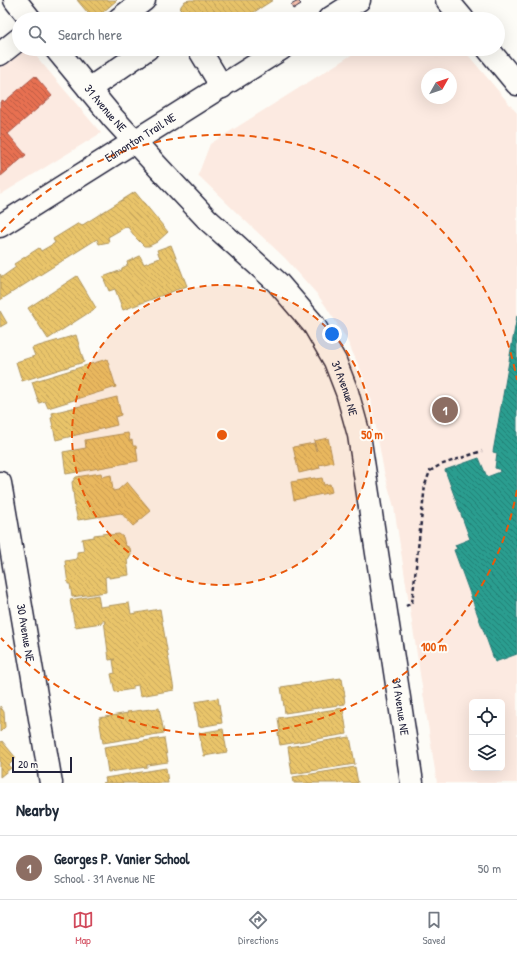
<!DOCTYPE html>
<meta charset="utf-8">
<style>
body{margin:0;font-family:"Patrick Hand",sans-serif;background:#f6f6f7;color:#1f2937}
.controls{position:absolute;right:12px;bottom:12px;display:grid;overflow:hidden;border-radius:6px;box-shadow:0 4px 16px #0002}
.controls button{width:36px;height:36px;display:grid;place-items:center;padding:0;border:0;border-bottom:1px solid #e0e1e3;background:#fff;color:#1f2937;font:20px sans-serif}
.compass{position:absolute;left:421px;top:68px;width:36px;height:36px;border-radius:50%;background:#fff;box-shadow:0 4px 16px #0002;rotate:50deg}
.scale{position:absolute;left:12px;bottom:10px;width:60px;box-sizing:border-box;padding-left:4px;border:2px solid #22223b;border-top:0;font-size:11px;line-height:14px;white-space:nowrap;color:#22223b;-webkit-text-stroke:3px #fdfcf7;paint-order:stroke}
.you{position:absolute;left:332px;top:334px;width:14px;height:14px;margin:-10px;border:3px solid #fff;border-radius:50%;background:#1a73e8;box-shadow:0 0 0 6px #1a73e833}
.badge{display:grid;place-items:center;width:26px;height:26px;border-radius:50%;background:#d1495b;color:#fff;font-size:13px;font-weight:700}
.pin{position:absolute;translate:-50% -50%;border:2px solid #fff;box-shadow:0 1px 4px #0006}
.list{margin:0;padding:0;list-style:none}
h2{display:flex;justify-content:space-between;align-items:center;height:52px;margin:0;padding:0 16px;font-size:17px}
h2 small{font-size:13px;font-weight:400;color:#747a83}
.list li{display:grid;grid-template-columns:26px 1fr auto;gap:12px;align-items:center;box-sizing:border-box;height:64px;padding:0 16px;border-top:1px solid #e0e1e3}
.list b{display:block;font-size:15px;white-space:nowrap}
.list p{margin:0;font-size:13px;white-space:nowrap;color:#747a83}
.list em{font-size:13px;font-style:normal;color:#747a83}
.icon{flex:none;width:22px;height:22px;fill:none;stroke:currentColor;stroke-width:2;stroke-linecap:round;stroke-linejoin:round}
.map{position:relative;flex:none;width:517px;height:783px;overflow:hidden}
.search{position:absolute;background:#fff;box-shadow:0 4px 16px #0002;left:12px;right:12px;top:12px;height:44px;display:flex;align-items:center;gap:10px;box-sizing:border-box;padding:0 14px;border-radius:22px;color:#747a83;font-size:15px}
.sheet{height:116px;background:#fff}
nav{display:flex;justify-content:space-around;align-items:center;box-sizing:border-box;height:56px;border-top:1px solid #e0e1e3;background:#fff;font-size:11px;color:#747a83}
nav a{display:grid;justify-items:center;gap:2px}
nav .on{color:#d1495b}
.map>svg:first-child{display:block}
.built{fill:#fceae1;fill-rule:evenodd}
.homes{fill:url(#homes-back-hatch);stroke:#ad935c}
.shops{fill:url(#shops-back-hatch);stroke:#ac584a}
.schools{fill:url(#schools-back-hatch);stroke:#287876}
.building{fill:url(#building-back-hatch);stroke:#22223b}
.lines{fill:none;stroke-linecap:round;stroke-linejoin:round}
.minor-casing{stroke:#22223b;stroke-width:25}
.major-casing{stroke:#22223b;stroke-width:25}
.path{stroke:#22223b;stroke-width:2.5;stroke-dasharray:4 3;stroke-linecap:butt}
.minor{stroke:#fdfcf7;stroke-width:22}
.major{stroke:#fdfcf7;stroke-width:22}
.ring{fill:none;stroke:#e8590c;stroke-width:2;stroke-dasharray:7 5}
.labels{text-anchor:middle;stroke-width:4;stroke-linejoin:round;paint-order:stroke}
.street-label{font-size:12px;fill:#22223b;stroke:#fdfcf7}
.centre{fill:#e8590c;stroke:#fdfcf7;stroke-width:2}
.ring-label{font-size:12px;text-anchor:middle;font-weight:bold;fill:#e8590c;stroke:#fdfcf7;stroke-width:4;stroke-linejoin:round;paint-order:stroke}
</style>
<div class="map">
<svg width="517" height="783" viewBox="0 0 517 783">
<defs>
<pattern id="homes-back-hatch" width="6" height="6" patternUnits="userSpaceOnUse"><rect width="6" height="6" fill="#e9c46a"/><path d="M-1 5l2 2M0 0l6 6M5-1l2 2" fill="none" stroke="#c8a85d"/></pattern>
<pattern id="shops-back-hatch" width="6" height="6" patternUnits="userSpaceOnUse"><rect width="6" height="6" fill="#e76f51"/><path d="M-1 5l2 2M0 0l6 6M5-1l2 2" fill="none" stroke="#bb5b44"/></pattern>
<pattern id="schools-back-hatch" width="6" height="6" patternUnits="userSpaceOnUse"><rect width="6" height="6" fill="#2a9d8f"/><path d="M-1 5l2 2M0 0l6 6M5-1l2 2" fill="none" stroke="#248076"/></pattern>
<pattern id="building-back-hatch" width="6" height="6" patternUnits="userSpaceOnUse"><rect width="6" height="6" fill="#f9c1ad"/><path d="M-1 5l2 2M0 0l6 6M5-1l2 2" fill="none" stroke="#d5a696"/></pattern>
</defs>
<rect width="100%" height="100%" fill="#fdfcf7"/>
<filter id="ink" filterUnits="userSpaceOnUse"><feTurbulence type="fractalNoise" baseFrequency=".025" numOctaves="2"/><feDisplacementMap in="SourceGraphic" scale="8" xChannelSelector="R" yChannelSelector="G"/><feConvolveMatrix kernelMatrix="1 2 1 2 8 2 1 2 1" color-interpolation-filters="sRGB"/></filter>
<g filter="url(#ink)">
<g class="built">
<polygon points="20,49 30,49 101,133 0,195 0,66"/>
<path d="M361 49H463L517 113V783H437L394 507 384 472 371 400 362 373 346 338 325 305 316 293 285 258 238 214 198 175 210 144ZM427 74H451V98H427ZM472 702H502V768H472Z"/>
</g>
<g class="homes">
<polygon points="77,0 117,0 95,19 93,19"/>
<polygon points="190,0 273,0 243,19 196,19 195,17 189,18 184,17 180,11 181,6 185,1"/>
<polygon points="135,192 168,232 157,242 149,246 144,246 136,238 127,226 108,237 109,242 99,244 97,239 0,300 0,274 2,277 16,267 14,264 39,248 41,251 55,243 53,239 79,223 81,226"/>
<polygon points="171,245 187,286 123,310 115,289 109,291 103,277 122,270 122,268 128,265 127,262 140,256 144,264 160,258 157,250"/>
<polygon points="77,276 96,308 48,339 28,308"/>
<polygon points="0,311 7,323 0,327"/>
<polygon points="76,335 84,362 22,381 16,362 35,356 32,348"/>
<polygon points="107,359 116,387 48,408 45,401 39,403 32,382"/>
<polygon points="117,397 121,415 115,417 117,425 56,440 51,418 53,417 52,413"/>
<polygon points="128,433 130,441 132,440 133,446 136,446 138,461 66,474 63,452 86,448 85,440"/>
<polygon points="328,438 333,462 319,465 320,468 299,473 293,447 314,443 316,451 317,450 314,441"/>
<polygon points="101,473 102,477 111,475 113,491 118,490 127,482 151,511 133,526 121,513 78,520 75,508 72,482 76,477"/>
<polygon points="315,478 315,479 322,478 324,485 330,484 332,492 294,500 291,482"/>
<polygon points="109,533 109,535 119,534 123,537 125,545 130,548 131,555 128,560 127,560 129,575 109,578 109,576 105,577 106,592 72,597 70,584 68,584 65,561 77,559 77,552 84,551 82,539 94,537 94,535"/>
<polygon points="98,595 100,607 129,603 131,614 160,609 174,690 140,696 138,685 133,686 133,689 115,692 111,674 115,673 113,660 115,659 109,660 104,620 102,621 102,623 75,627 70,600"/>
<polygon points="341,678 341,680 342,679 345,696 344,696 345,704 285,713 281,687"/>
<polygon points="218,698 222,723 199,727 195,702"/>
<polygon points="0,706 4,712 5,727 0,732"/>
<polygon points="159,708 164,733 103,743 99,718 128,713 127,712"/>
<polygon points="343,708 347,734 280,745 278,733 280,733 278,718"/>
<polygon points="223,729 227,752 204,756 199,733"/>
<polygon points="350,737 355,764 292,774 288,747"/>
<polygon points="164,738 168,762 147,765 147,767 108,772 104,747"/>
<polygon points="2,741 16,758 9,765 11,768 0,777 0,743"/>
<polygon points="355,767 358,783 294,783 293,777"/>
<polygon points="166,768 168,783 103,783 106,782 105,778"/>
</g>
<polygon class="shops" points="35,76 52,96 8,134 26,155 1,176 0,102 3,100 4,102"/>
<polygon class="schools" points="517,316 517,654 495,662 454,550 457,549 455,545 470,539 445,470 479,458 487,477 500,472 499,469 495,468 497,453 493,452"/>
<polygon class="building" points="298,1 301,4 293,9 291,5"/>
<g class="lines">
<g class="minor-casing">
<g id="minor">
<polyline points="15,0 30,19"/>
<polyline points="447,0 463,19"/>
<polyline points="119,19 144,0"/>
<path id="s1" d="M56 49 113 118 159 168 208 220 278 283 314 325 335 361 347 392 359 435 412 783"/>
<polyline points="199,49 222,87"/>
<polyline points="488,49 517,84"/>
<polyline points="0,54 19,39"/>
<polyline points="89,89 147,49"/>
<path id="s2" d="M0 483 51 783"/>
</g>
</g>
<g class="major-casing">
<g id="major">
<polyline points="329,19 359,0"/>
<path id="s3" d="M0 226 281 49"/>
</g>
</g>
<g class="path">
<polyline points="430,50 431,49"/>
<polyline points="406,606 412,603 425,485 430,471 440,465 482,451"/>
</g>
<use href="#minor" class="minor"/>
<use href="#major" class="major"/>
</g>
</g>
<circle cx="222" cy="435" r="150" fill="#e8590c" fill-opacity=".12"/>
<g class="ring">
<circle cx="222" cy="435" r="150"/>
<path d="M517 490A300 300 0 0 1 1 638M1 232A300 300 0 0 1 517 380"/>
</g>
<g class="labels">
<g class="street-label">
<text dy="4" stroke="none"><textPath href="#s1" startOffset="77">31 Avenue NE</textPath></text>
<text dy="4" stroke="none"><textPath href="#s3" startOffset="166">Edmonton Trail NE</textPath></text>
<text dy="4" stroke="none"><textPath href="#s1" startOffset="449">31 Avenue NE</textPath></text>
<text dy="4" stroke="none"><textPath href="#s2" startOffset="152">30 Avenue NE</textPath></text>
<text dy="4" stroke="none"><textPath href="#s1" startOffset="773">31 Avenue NE</textPath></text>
</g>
</g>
<circle cx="222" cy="435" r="6" class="centre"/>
<g class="ring-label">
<text x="372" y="439">50 m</text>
<text x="434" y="651">100 m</text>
</g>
</svg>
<div class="controls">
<button><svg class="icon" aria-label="locate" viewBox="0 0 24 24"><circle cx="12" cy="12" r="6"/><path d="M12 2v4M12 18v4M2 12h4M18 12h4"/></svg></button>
<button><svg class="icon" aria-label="layers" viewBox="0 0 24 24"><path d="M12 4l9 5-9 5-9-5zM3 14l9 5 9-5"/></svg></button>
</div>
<svg class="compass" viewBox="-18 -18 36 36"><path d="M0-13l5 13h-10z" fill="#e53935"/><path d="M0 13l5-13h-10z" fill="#747a83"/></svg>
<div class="scale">20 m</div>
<div class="you"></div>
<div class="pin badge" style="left:445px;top:410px;background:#8d6e63">1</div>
<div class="search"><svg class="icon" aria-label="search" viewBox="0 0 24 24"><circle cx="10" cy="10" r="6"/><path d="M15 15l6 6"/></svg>Search here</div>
</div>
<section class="sheet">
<h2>Nearby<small></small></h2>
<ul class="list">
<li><span class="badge" style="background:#8d6e63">1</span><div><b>Georges P. Vanier School</b><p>School · 31 Avenue NE</p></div><em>50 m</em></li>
</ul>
</section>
<nav>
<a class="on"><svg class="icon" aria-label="map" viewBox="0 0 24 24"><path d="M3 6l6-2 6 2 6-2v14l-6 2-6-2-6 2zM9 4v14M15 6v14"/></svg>Map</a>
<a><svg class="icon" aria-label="directions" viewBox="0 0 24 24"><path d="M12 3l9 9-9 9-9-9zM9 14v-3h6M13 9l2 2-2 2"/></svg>Directions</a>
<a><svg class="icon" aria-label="saved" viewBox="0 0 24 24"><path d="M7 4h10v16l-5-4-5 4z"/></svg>Saved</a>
</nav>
